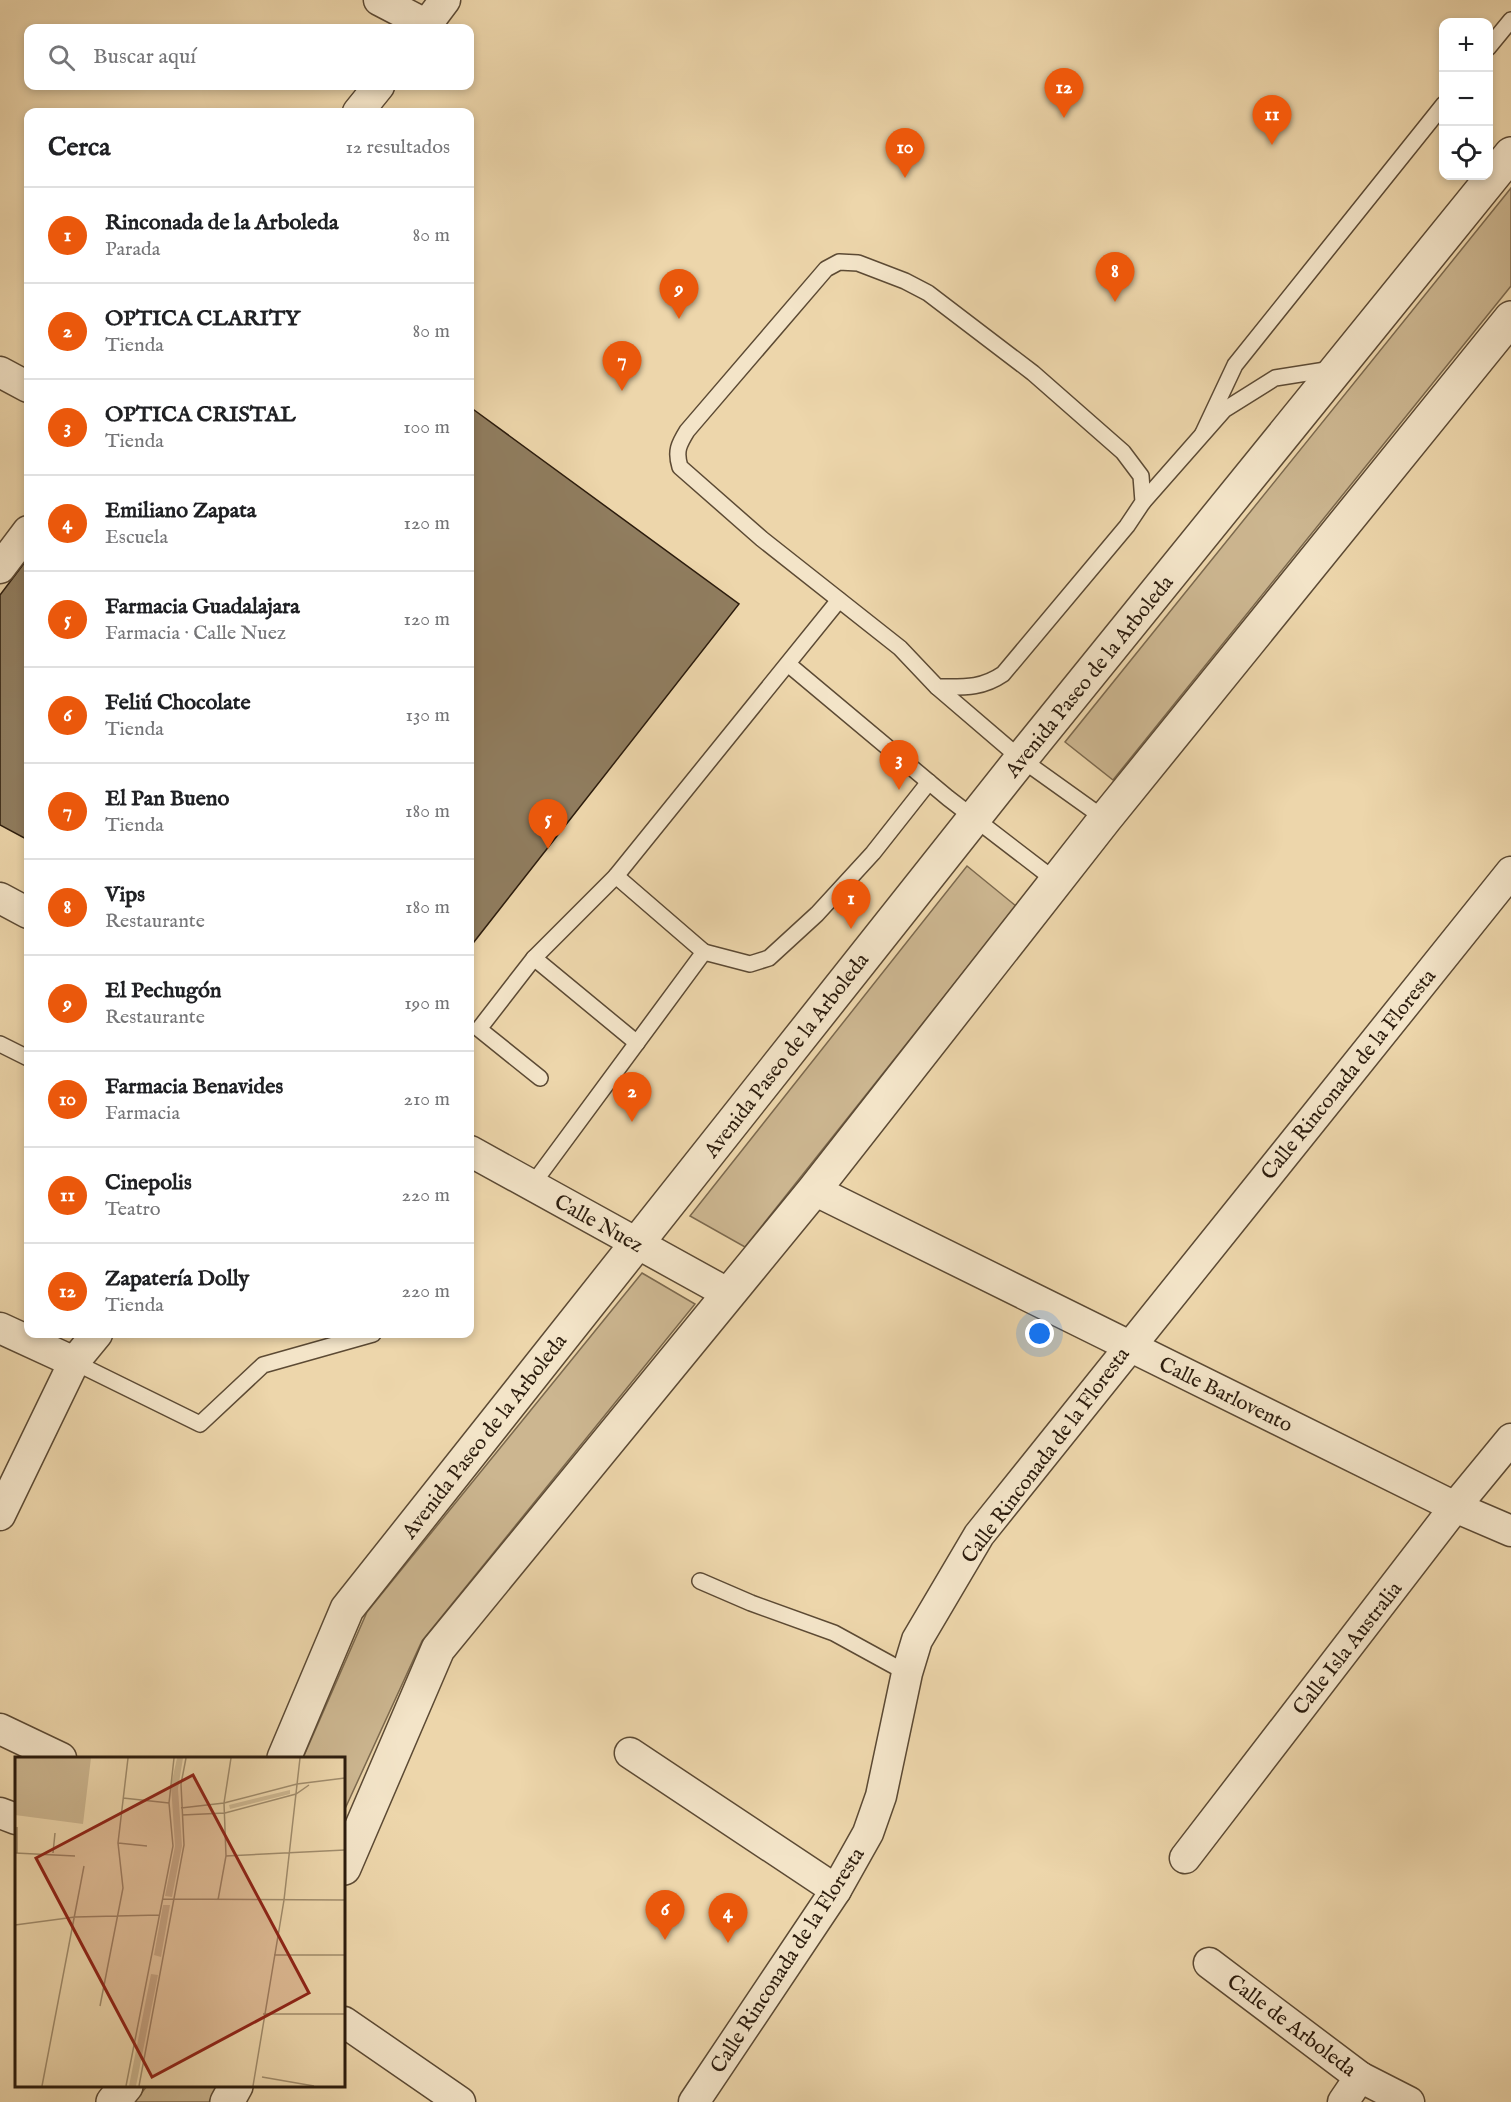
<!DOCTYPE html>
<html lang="es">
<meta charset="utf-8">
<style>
body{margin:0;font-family:"IM FELL English",serif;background:#f2f2f2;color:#202124}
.controls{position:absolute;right:18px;top:18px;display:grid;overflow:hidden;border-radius:12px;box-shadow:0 3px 9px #0003}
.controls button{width:54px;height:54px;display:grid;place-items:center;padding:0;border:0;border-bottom:2px solid #e0e0e0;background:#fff;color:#202124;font:30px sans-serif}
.you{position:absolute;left:1040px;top:1334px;width:21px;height:21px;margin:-15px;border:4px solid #fff;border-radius:50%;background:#1a73e8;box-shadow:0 0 0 9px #1a73e833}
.badge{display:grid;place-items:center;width:39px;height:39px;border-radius:50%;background:#ea580c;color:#fff;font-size:20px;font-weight:700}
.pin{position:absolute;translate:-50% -50px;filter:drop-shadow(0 2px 3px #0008)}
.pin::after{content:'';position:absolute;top:32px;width:21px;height:18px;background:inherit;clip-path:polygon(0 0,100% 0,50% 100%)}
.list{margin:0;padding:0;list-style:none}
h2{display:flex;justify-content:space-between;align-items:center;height:78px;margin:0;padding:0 24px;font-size:26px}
h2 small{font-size:20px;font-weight:400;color:#757577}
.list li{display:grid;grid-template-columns:39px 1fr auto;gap:18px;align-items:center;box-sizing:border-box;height:96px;padding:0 24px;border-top:2px solid #e0e0e0}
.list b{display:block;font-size:22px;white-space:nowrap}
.list p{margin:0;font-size:20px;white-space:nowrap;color:#757577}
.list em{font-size:20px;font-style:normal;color:#757577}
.icon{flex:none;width:33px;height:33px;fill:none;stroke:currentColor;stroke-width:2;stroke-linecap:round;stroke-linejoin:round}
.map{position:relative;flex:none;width:1511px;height:2102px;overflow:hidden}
.search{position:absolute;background:#fff;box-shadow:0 3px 9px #0003;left:24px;top:24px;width:450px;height:66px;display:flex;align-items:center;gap:15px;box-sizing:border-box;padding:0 21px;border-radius:12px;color:#757577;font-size:22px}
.panel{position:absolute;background:#fff;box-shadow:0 3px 9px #0003;left:24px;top:108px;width:450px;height:1230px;border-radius:12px}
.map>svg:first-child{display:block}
.green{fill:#ccb690;stroke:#7c694e;stroke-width:1.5}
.building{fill:#907d5f;stroke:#2c1c0d;stroke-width:1.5}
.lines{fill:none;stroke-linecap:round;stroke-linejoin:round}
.service-casing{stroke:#5c4a34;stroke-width:18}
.minor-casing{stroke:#5c4a34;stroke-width:33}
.tertiary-casing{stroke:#5c4a34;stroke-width:36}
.service{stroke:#f3e4c8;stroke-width:15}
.minor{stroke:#f3e4c8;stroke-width:30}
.tertiary{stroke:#f3e4c8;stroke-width:33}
.labels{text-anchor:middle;stroke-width:5;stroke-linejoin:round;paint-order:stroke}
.street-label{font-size:21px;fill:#2c1c0d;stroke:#f3e4c8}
.inset-road{fill:none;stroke:#a08c6c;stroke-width:1.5}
.view{fill:#8f2418;fill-opacity:0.15;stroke:#8f2418;stroke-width:3}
.inset-edge{fill:none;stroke:#2c1c0d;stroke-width:3}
</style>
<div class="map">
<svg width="1511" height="2102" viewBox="0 0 1511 2102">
<rect width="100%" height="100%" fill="#edd6ab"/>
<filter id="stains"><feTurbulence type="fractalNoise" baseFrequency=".00333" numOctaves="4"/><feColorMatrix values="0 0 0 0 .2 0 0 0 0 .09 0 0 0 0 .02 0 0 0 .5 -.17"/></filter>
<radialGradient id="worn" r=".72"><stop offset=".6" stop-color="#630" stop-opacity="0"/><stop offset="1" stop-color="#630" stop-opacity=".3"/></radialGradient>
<g class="green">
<polygon points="1511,188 1511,286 1113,780 1065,742"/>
<polygon points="967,866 1016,906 745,1247 690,1216"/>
<polygon points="642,1273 695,1304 422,1641 344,1811 344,1758 303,1758 367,1612"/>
<polygon points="147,2086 217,2086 209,2102 134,2102"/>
</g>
<g class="building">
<polygon points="470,407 739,604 470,947"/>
<polygon points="28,558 28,840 0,825 0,595"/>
</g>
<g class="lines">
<g class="service-casing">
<g id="service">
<polyline points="1488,48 1511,20"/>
<path d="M839 262 858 263 905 281 928 293 1033 373 1123 452 1141 476 1143 502 1127 526 1003 674C981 689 963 687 937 687L900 648 762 539 680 467C675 451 679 444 687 431L826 269Z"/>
<polyline points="1203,433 1235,365 1444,104"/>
<polyline points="1143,502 1224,410 1275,378 1332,369"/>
<polyline points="788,664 948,798 1056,881"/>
<polyline points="937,687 1021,759 1105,819"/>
<polyline points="616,876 704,952"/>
<polyline points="534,958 637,1043"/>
<polyline points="0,1044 28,1058"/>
<polyline points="540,1078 479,1029 534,958 616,876 839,600"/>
<polyline points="532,1185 704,952 750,964 769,958 817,914 873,853 929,782"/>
<polyline points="74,1362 200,1424 263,1365 373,1334"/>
<polyline points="700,1581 751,1603 834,1633 907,1673"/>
</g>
</g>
<g class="minor-casing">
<g id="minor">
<polyline points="379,0 427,25"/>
<polyline points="424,28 445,0"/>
<polyline points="358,112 379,86"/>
<polyline points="0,372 28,387"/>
<polyline points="0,568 28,531"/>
<polyline points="0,898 28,913"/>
<polyline points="470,1151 729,1294"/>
<polyline points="814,1190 1455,1507 1511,1531"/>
<polyline points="0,1328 74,1362"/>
<polyline points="0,1515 74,1362 97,1334"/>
<polyline points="0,1729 61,1758"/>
<polyline points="630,1753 836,1890"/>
<polyline points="0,1813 16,1819"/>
<polyline points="1185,1858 1455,1507 1511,1439"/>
<polyline points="1209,1963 1360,2077 1409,2102"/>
<polyline points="344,2022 460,2102"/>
<polyline points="694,2102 836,1890 868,1833 881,1796 907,1673 917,1640 979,1535 1511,872"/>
<polyline points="1343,2102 1360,2077"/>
</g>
</g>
<g class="tertiary-casing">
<g id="tertiary">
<polyline points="284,1758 347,1609 1021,759 1511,154"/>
<polyline points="344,1868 438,1649 814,1190 1105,819 1511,318"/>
<polyline points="113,2102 126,2086"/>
<polyline points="227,2102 236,2086"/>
</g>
</g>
<use href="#service" class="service"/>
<use href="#minor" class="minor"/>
<use href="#tertiary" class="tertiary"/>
</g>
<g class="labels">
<g class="street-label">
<text transform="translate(1089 676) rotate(-51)" y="7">Avenida Paseo de la Arboleda</text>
<text transform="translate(786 1055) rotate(-52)" y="7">Avenida Paseo de la Arboleda</text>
<text transform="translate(1348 1074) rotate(-51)" y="7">Calle Rinconada de la Floresta</text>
<text transform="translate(599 1223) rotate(29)" y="7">Calle Nuez</text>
<text transform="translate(1226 1394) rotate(26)" y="7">Calle Barlovento</text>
<text transform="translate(484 1436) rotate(-52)" y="7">Avenida Paseo de la Arboleda</text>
<text transform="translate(1045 1455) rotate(-53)" y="7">Calle Rinconada de la Floresta</text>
<text transform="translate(1347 1648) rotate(-52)" y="7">Calle Isla Australia</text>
<text transform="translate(787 1960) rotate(-57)" y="7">Calle Rinconada de la Floresta</text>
<text transform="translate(1292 2025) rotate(37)" y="7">Calle de Arboleda</text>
</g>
</g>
<g transform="translate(15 1757)">
<rect width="330" height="330" fill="#edd6ab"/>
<path d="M0 1H76L68 67 0 58ZM162 1H168L163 32 167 89 157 140 150 139 160 89 156 28ZM275 33V37L215 52 214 48ZM148 148H155L146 200 139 198ZM136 217 143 218 121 329H114Z" fill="#ccb690"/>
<path class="inset-road" d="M108 41 154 46M166 51 209 46 282 27 330 21M167 58 210 56 281 37 294 28M103 86 132 89M0 96 60 99M2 96V70M38 96 40 76M211 99 330 93M147 142 330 143M203 143 211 99 209 46 216 1M0 168 60 160 144 158M259 198H330M85 249 108 131 103 86 113 1M248 257H330M247 320 299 329M27 329 69 109M111 329 158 89 154 46 159 1M124 329 169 88 166 27 171 1M238 329 269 143 285 1"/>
<path class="view" d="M178 18 294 236 137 320 21 101Z"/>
<rect width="330" height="330" class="inset-edge"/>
</g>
<rect width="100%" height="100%" filter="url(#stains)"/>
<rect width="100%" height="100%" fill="url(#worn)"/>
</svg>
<div class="controls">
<button>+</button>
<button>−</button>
<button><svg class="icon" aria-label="locate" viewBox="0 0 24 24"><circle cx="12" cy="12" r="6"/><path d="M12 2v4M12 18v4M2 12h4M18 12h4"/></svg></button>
</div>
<div class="you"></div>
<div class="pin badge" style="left:851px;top:929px">1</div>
<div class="pin badge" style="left:632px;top:1122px">2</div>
<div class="pin badge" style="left:899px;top:790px">3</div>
<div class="pin badge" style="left:728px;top:1943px">4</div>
<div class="pin badge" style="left:548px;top:849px">5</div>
<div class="pin badge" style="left:665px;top:1940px">6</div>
<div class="pin badge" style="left:622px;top:391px">7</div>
<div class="pin badge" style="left:1115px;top:302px">8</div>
<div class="pin badge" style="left:679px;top:319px">9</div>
<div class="pin badge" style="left:905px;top:178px">10</div>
<div class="pin badge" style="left:1272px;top:145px">11</div>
<div class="pin badge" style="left:1064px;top:118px">12</div>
<div class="search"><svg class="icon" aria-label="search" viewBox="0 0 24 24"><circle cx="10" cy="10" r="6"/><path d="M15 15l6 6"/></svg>Buscar aquí</div>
<section class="panel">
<h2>Cerca<small>12 resultados</small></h2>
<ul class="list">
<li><span class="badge">1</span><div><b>Rinconada de la Arboleda</b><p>Parada</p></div><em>80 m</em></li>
<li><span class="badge">2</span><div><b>OPTICA CLARITY</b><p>Tienda</p></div><em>80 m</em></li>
<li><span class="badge">3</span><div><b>OPTICA CRISTAL</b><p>Tienda</p></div><em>100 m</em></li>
<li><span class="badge">4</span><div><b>Emiliano Zapata</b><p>Escuela</p></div><em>120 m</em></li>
<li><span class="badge">5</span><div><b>Farmacia Guadalajara</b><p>Farmacia · Calle Nuez</p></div><em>120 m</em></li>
<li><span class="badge">6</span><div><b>Feliú Chocolate</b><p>Tienda</p></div><em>130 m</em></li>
<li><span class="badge">7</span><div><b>El Pan Bueno</b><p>Tienda</p></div><em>180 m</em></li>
<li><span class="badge">8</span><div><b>Vips</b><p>Restaurante</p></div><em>180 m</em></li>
<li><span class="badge">9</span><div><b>El Pechugón</b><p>Restaurante</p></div><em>190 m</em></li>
<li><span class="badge">10</span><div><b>Farmacia Benavides</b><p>Farmacia</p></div><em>210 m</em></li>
<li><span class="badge">11</span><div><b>Cinepolis</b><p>Teatro</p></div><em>220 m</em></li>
<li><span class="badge">12</span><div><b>Zapatería Dolly</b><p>Tienda</p></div><em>220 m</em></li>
</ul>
</section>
</div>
